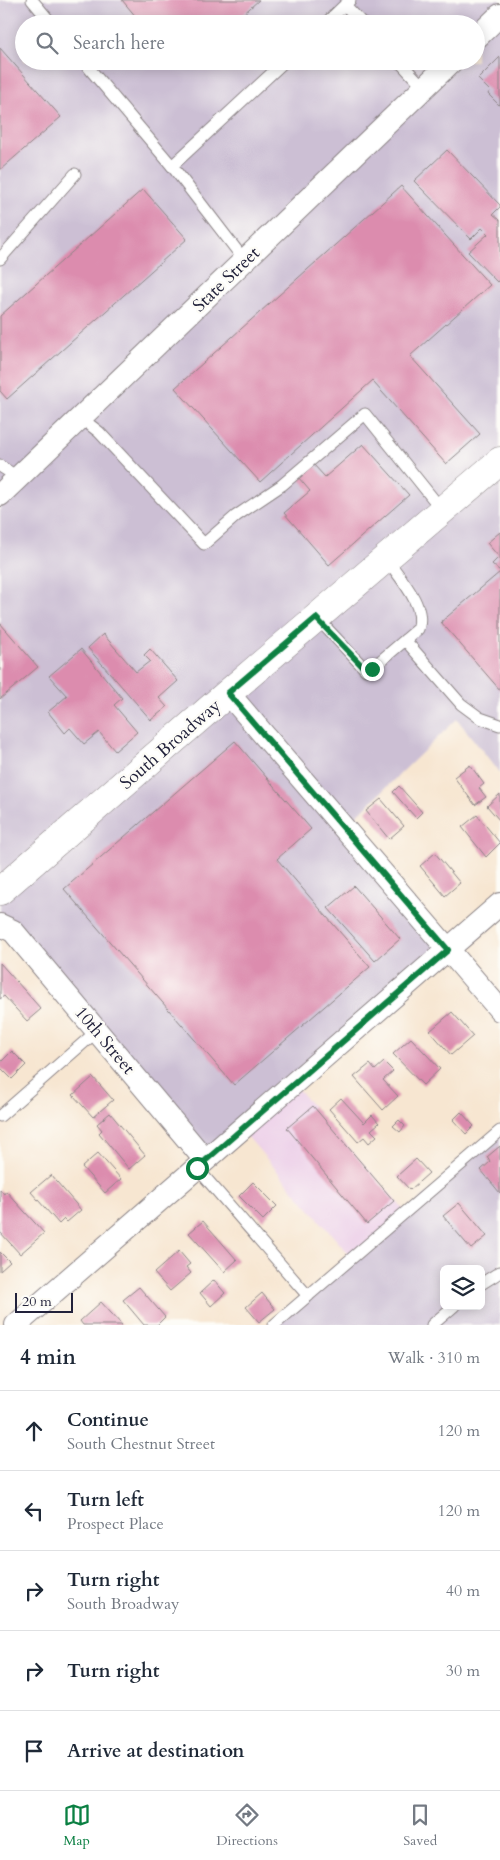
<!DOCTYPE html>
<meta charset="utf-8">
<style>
body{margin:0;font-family:Cardo,serif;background:#f2f2f3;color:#1f2937}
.controls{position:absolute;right:15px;bottom:15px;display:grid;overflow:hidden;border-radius:8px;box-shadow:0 2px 12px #0003}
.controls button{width:45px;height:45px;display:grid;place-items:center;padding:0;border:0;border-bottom:1px solid #e0e1e3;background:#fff;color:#1f2937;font:25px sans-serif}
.scale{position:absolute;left:15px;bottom:12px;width:58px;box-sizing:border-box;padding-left:5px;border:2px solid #22223b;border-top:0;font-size:14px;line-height:18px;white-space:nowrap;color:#22223b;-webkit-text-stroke:4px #fdfcf7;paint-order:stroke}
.stop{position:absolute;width:15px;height:15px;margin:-11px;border:4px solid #0b8043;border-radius:50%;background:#fff}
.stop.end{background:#0b8043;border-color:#fff;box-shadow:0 1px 5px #0008}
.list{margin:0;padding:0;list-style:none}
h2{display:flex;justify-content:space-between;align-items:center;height:65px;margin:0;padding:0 20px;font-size:21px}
h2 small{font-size:16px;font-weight:400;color:#747a83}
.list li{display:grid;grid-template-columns:32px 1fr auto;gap:15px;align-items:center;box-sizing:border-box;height:80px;padding:0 20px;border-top:1px solid #e0e1e3}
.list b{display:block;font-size:19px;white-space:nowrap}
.list p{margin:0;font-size:16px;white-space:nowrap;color:#747a83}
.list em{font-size:16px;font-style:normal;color:#747a83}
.icon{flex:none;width:28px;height:28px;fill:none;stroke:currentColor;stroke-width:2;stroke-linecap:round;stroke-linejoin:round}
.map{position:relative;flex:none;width:500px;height:1325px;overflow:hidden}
.search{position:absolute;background:#fff;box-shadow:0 2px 12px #0003;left:15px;right:15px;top:15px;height:55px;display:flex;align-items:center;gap:12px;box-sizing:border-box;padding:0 18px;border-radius:28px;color:#747a83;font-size:19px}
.sheet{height:465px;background:#fff}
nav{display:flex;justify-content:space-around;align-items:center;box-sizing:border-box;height:70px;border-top:1px solid #e0e1e3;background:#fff;font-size:14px;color:#747a83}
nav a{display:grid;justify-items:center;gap:2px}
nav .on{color:#0b8043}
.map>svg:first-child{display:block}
.built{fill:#edd1e9}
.industrial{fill:#ccbfd4;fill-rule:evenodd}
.building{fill:#dc8cae}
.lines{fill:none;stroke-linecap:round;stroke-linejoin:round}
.lane-casing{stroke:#8c8486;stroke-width:13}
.street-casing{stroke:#8c8486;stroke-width:24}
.secondary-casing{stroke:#8c8486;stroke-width:29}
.lane{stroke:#fff;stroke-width:11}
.street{stroke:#fff;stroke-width:22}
.secondary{stroke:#fff;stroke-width:28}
.route{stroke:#0b8043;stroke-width:6}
.labels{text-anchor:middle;stroke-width:5;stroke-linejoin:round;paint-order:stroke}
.street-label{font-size:18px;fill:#22223b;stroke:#fdfcf7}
</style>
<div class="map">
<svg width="500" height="1325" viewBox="0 0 500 1325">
<rect width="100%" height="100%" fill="#fdfcf7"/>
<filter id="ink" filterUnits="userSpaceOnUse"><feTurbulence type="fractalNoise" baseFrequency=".02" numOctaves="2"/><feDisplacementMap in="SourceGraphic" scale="10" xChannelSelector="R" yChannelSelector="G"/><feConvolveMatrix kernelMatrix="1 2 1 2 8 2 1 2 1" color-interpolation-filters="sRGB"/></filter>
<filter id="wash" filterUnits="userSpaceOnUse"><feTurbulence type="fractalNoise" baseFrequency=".0096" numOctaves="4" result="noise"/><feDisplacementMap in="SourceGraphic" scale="20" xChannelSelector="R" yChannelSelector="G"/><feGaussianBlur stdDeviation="1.12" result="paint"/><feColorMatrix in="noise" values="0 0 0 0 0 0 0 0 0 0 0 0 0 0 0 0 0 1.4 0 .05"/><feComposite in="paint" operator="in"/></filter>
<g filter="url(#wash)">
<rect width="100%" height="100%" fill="#f7e6d1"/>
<polygon class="built" points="293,1084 406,1212 352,1258 241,1129"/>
<g class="industrial">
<path d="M0 0H500V773L457 719 344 828 448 950 205 1160 0 925ZM24 24H476V61H24Z"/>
<path d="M500 1131V1325H274ZM444 1269H481V1306H444Z"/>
</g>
<g id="blocks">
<g class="building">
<polygon points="122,0 259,0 232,24 142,24"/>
<polygon points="0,48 61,117 0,170"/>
<polygon points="500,57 500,106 488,94 490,91 478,79"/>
<polygon points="447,150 500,205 500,207 493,214 500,220 500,279 497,282 468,252 488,234 482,228 471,239 414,181"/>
<polygon points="401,186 490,285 410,356 480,434 446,464 374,383 375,382 373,380 260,482 175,388"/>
<polygon points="143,189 187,239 7,399 0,391 0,316"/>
<polygon points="363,444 409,495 329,565 284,513 310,491 298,477 313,464 325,477"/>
<polygon points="500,532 500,571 492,564 499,557 487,543"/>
<polygon points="500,572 500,690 441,622"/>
<polygon points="0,623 38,667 0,699"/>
<polygon points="103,634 136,672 150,661 144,655 150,649 178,681 159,698 167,707 151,720 88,648"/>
<polygon points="81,649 122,698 114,705 137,732 115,751 99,732 84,744 70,728 65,733 48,712 67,696 49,676"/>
<polygon points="235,741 311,829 277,859 370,967 234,1085 64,889"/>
<polygon points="470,765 484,784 479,788 486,797 475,805 454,777"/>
<polygon points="399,786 422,812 416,818 393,792"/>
<polygon points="500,794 500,821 487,806"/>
<polygon points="381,799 404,826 389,839 366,811"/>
<polygon points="477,815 500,843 486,857 462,827"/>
<polygon points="435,853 460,883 445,896 420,866"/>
<polygon points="354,886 400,939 375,961 328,908"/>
<polygon points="0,963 41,1009 27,1021 4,996 0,999"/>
<polygon points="452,1012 473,1036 451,1055 430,1031"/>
<polygon points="411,1038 440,1069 423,1085 393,1054"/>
<polygon points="12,1051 26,1065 12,1079 0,1067 0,1063"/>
<polygon points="384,1062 393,1071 383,1080 398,1096 383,1110 354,1077 370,1064 375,1070"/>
<polygon points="93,1077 113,1100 93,1117 73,1095"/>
<polygon points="341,1098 364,1123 372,1115 379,1123 371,1130 377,1136 369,1143 364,1137 358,1142 329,1109"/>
<polygon points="313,1106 394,1201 367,1224 287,1128"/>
<polygon points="461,1112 474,1126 466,1134 453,1120"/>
<polygon points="110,1113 145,1155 129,1169 99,1133 102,1130 97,1124"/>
<polygon points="399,1120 405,1126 400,1132 393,1126"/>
<polygon points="500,1146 500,1193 481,1170 490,1162 487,1157"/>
<polygon points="98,1153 121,1179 105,1193 82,1167"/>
<polygon points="416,1159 429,1173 410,1190 397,1176"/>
<polygon points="51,1175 81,1210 67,1222 64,1219 59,1224 31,1192"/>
<polygon points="253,1182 277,1206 263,1220 239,1196"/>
<polygon points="0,1189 4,1194 6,1191 44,1233 20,1254 0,1232"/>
<polygon points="459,1203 487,1236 471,1249 443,1216"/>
<polygon points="203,1221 237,1260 224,1272 189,1233"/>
<polygon points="179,1251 190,1264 186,1267 191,1273 170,1291 154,1273"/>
<polygon points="0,1252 10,1262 0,1271"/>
<polygon points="214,1280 225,1293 211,1306 200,1293"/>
<polygon points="139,1287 165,1317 157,1325 144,1325 123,1300"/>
<polygon points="262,1293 275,1309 259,1322 246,1307"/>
<polygon points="101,1302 122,1325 83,1325 80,1321"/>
</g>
</g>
</g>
<g filter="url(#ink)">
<use href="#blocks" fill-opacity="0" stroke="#8c8486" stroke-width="1"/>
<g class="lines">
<g class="lane-casing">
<g id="lane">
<polyline points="32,0 52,24"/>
<polyline points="345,5 363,24"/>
<polyline points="325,24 350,0"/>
<polyline points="83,61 172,166"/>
<polyline points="399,61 424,88"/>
<polyline points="0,259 75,174"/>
<polyline points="245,261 172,166 285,61"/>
<polyline points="81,418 99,432 204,544 236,516 282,485 365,414 442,510"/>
<polyline points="0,466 19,478"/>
<path d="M316 617 366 670 371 669 418 629C427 606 399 577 386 558"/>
<polyline points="405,640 461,704 480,718 500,725"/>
<polyline points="0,1116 97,1031"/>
<polyline points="197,1168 308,1296"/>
<polyline points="481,1284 500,1272"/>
<polyline points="274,1325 500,1131"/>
<polyline points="432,1325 454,1306"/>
</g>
</g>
<g class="street-casing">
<g id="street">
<polyline points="476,38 500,15"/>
<polyline points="0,495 452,61"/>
<polyline points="228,693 500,1010"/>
<polyline points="0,925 13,931 205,1160"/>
<polyline points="16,1325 500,904"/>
</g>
</g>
<g class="secondary-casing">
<polyline id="secondary" points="0,891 228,693 500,461"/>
</g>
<use href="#lane" class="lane"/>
<use href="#street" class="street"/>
<use href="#secondary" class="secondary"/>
</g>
</g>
<g class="lines" filter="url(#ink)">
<polyline class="route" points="197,1168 448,950 228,693 316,618 366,670 372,669"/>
</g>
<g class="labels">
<g class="street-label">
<text transform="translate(226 279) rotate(-44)" y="6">State Street</text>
<text transform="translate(170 744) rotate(-41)" y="6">South Broadway</text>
<text transform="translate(105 1040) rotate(50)" y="6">10th Street</text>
</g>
</g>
</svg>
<div class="controls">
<button><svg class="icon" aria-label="layers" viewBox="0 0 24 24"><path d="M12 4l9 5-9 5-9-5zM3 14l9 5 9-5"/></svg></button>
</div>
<div class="scale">20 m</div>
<div class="stop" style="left:197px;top:1168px"></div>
<div class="stop end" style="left:372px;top:669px"></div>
<div class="search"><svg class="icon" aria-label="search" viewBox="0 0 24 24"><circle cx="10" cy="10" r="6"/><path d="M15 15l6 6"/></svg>Search here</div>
</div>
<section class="sheet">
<h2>4 min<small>Walk · 310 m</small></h2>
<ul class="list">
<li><svg class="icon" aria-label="ahead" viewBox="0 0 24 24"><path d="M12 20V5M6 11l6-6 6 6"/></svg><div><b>Continue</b><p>South Chestnut Street</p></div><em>120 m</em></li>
<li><svg class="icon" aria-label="left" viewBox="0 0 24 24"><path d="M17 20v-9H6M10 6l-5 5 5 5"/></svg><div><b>Turn left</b><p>Prospect Place</p></div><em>120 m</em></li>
<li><svg class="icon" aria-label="right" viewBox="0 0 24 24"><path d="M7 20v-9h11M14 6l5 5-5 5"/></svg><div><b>Turn right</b><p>South Broadway</p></div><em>40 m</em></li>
<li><svg class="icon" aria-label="right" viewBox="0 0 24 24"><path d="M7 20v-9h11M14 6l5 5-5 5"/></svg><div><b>Turn right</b></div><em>30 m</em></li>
<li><svg class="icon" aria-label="arrive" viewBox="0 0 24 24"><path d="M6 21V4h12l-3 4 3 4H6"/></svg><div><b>Arrive at destination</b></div></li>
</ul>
</section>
<nav>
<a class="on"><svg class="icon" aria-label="map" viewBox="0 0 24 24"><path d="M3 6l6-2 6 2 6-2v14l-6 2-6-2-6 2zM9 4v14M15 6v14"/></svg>Map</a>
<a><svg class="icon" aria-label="directions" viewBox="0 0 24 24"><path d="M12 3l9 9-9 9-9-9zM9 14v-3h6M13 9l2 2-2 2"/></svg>Directions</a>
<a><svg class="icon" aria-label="saved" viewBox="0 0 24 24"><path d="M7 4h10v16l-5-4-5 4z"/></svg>Saved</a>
</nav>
